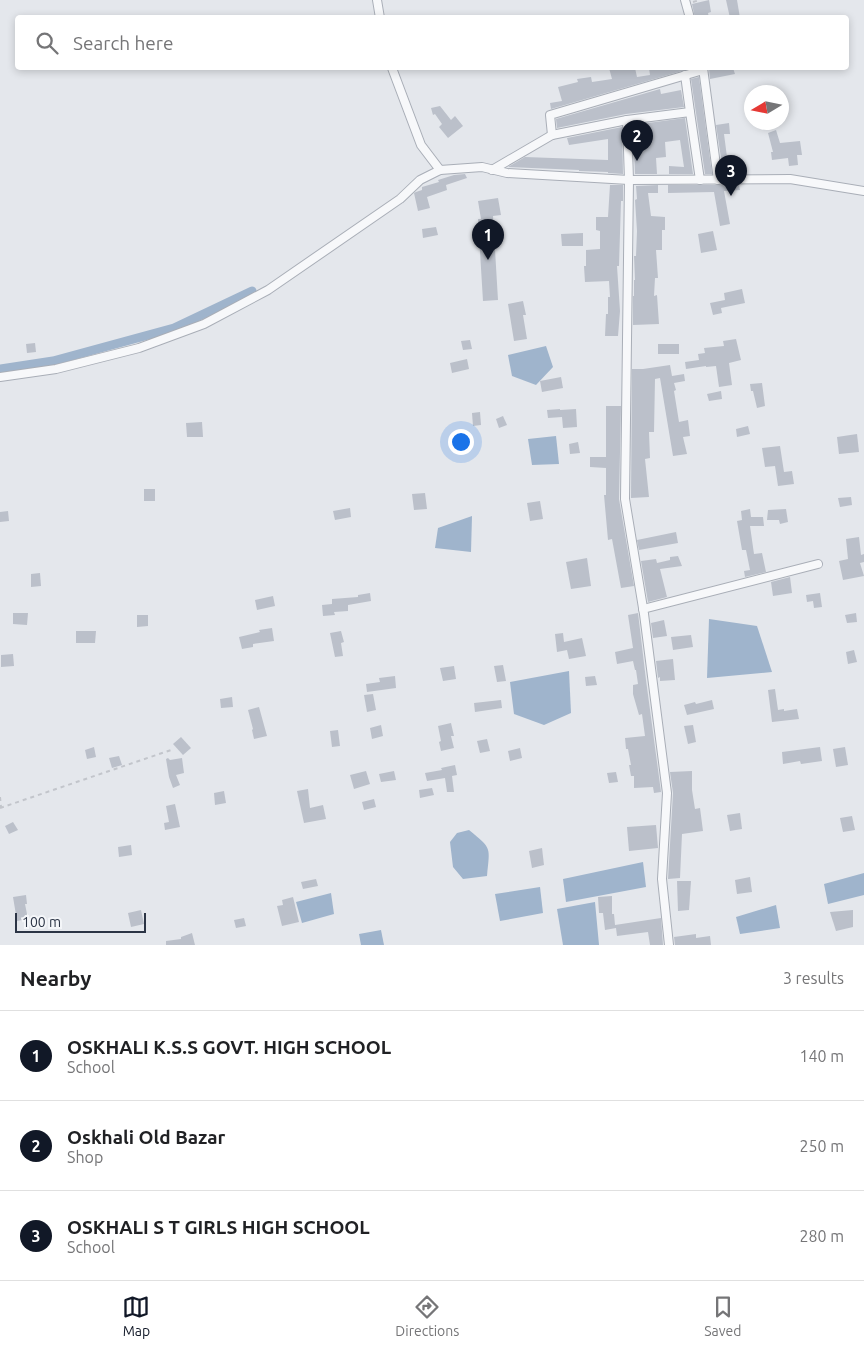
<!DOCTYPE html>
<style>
body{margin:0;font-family:Ubuntu,sans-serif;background:#f6f6f6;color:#202124}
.compass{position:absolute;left:744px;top:85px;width:45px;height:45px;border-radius:50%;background:#fff;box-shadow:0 2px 8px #0003;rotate:260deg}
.scale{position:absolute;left:15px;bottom:12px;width:131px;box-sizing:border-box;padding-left:5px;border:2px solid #2b3445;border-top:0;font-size:14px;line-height:18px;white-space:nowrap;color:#2b3445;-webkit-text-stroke:4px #f4f6f9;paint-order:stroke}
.you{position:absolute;left:460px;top:441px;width:18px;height:18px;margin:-12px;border:4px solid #fff;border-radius:50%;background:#1a73e8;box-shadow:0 0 0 8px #1a73e833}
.badge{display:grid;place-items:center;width:32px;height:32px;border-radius:50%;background:#111827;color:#fff;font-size:16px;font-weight:700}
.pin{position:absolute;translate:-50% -41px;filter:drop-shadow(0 1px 2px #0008)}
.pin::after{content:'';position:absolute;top:26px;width:18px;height:15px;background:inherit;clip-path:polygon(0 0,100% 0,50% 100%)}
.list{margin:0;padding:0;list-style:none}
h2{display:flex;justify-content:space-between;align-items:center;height:65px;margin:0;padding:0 20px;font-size:21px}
h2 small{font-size:16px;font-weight:400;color:#757577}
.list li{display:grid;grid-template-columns:32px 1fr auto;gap:15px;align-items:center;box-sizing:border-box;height:90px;padding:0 20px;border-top:1px solid #e0e0e0}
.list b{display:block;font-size:19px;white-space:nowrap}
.list p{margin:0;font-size:16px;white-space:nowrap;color:#757577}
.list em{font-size:16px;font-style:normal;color:#757577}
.icon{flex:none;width:28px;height:28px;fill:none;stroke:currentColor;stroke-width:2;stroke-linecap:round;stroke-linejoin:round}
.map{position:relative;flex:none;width:864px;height:945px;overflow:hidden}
.search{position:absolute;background:#fff;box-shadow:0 2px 8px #0003;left:15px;right:15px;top:15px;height:55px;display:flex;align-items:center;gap:12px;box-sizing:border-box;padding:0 18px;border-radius:5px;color:#757577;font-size:19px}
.sheet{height:335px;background:#fff}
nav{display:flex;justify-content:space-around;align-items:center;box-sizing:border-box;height:70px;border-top:1px solid #e0e0e0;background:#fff;font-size:14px;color:#757577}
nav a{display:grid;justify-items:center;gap:2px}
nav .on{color:#111827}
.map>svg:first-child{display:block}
.water{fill:#9fb4cc}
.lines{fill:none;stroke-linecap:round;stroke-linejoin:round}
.canal{stroke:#9fb4cc;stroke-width:9}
.building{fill:#bbc0ca}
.minor-casing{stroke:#a9aeb7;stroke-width:10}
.path{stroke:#c2c5cb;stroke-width:2;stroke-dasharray:4 4;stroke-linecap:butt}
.minor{stroke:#f7f8fa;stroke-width:8}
</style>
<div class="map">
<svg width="864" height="945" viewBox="0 0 864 945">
<rect width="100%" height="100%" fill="#e4e7ec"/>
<g class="water">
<polygon points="546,346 553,367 536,385 512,376 508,355"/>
<polygon points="556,436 559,464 532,465 528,439"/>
<polygon points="472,516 471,552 435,548 438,528"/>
<polygon points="709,619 757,626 772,672 707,678"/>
<polygon points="569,671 571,713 544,725 514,714 510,682"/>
<path d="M469 830C492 849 490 846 487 876L463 879 453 867 450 842 457 833Z"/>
<polygon points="643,862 646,887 566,902 563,879"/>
<polygon points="864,873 864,895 828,904 824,884"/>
<polygon points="540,887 543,913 500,921 495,894"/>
<polygon points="331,893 334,914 302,923 296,902"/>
<polygon points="595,902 599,945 563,945 557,909"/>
<polygon points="776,905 780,928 740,934 736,917"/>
<polygon points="381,930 384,945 361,945 359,934"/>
</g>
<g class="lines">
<polyline class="canal" points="0,369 53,361 174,328 252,291"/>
</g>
<g class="building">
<polygon points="709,0 711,12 708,13 709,18 695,18 692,4"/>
<polygon points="726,0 737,0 740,18 730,18"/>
<polygon points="609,68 635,68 637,77 650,75 649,68 692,68 551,109 550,103 562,101 558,87 578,82 577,79 591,77 592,82 612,79"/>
<polygon points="709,68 733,68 735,74 710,79"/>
<polygon points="699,77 712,174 705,174 691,79"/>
<polygon points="660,89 661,94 681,90 684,107 626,114 557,128 556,119"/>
<polygon points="440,106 451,120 455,116 463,126 448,138 439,127 442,124 435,114 433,115 431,108"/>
<polygon points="685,118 693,174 669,174 669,166 684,167 680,140 665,142 666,157 656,158 657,174 635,174 633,125"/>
<polygon points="729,123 730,134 724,134 727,157 721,158 716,125"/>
<polygon points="622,127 623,174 608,173 608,172 579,171 579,170 508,167 525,157 608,160 608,139 569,145 567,138"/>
<polygon points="776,130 780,143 800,141 802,155 797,155 798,165 789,166 788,158 772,160 771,152 773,152 768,133"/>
<polygon points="465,174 467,178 446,185 447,190 427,197 430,208 418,211 414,193 416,192 422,190 422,187 439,182 438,180 454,175"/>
<polygon points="610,185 623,185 623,201 621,201 619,266 617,266 620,311 618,336 605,336 606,314 608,314 608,297 610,297 609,281 585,282 584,266 586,266 586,250 600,249 600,231 596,230 596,217 608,217"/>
<polygon points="658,185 658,193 648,193 651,216 665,217 665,230 662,230 662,250 656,250 658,278 655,278 654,296 657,295 659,324 633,325 633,296 634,296 634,280 635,280 634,256 636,256 637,231 635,200 637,199 636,186"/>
<polygon points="668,185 739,185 740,190 724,191 730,224 720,226 714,192 668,193"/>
<polygon points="498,198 501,215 493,216 498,300 483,301 478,219 481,219 478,201"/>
<polygon points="436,227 438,235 423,238 422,229"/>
<polygon points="713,231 717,250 701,253 698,234"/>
<polygon points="583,233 583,246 562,246 561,234"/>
<polygon points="742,289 745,303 721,308 722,313 713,315 710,303 725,300 724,293"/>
<polygon points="523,301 526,315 523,315 527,339 514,341 508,304"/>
<polygon points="736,339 741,360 729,363 732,385 719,387 716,366 706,367 706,366 686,369 685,362 699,360 698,354 705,353 704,348 724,346 723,341"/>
<polygon points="470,340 472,349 463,350 461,341"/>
<polygon points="35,343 36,352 27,353 26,344"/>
<rect x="658" y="344" width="21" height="10"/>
<polygon points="467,359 469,369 452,373 450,363"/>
<polygon points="670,365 672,376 684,374 685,381 674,383 676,390 674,391 679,422 688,420 690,436 683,437 687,454 673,456 660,378 655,379 654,432 649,432 650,458 645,459 649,497 631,498 632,369 643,369"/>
<polygon points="561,377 563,388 542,392 540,381"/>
<polygon points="762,383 765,406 757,408 753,391 751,391 750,384"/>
<polygon points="721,391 722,399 709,401 707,394"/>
<polygon points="606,406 621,406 619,499 634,586 621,588 612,539 608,540 604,495 606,495 606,468 590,467 590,457 606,457"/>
<polygon points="560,409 560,410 576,409 577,427 563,428 562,417 548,418 547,410"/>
<polygon points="480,412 481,425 473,426 472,413"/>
<polygon points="503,416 507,425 499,428 496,419"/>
<polygon points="202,422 203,437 187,437 186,423"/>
<polygon points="748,426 750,434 737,437 736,429"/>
<polygon points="857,434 859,452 839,454 837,437"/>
<polygon points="578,442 580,453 570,454 569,444"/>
<polygon points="780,446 784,472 792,471 794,484 778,486 775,466 765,467 762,448"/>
<rect x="144" y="489" width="11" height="12"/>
<polygon points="425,493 427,509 414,510 412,494"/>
<polygon points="851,497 852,505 840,507 838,498"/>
<polygon points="540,501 543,519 530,521 527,503"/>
<polygon points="350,508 351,517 335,520 333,511"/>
<polygon points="750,509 751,517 763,517 764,526 750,526 754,554 762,553 766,572 745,577 744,571 750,570 746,550 742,550 737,521 742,520 741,511"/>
<polygon points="786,509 788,522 780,524 779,520 767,520 768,510"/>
<polygon points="8,511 9,521 0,522 0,512"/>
<polygon points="676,532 678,543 639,550 637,540"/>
<polygon points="859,537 861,555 864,554 864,562 860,563 864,576 843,580 839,561 848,559 846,539"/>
<polygon points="678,556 682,566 660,569 667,597 648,602 641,561 656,559 657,563 670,560 670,557"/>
<polygon points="587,558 591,586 571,589 566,562"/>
<polygon points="40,573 41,586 31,587 31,574"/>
<polygon points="790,577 792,593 773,596 771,582"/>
<polygon points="370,593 371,601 348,605 348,611 334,612 335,615 323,616 322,605 332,604 332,599 358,597 358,595"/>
<polygon points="820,593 822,607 814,608 813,601 807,602 806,595"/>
<polygon points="273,596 275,606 257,610 255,600"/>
<polygon points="13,613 28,613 27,625 13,624"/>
<polygon points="638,613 646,680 661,792 654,793 653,787 634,788 634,776 631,776 629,765 631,765 628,749 626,749 625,738 645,736 642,714 639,715 633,694 633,685 638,684 636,670 635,670 633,661 617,664 615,652 633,648 628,615"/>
<polygon points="856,613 857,622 847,623 845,615"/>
<polygon points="137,615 148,615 148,626 137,627"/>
<polygon points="664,620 667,636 653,638 651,623"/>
<polygon points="272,628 274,641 253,644 253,647 242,649 239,637 260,632 259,630"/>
<polygon points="76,631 96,631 95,643 76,643"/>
<polygon points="341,631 344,642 341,643 343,656 335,657 330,633"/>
<polygon points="563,633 564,642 582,638 586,656 569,659 567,650 557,652 555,634"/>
<polygon points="691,635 693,647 673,650 671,637"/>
<polygon points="854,650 857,662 848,664 846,652"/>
<polygon points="13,654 14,666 1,667 1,655"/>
<polygon points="673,659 675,680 660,681 660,677 658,678 656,661"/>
<polygon points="503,665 506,681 497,682 494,666"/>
<polygon points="454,666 456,679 443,681 440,668"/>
<polygon points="395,676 396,688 367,692 366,684 380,682 379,678"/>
<polygon points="595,676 597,685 586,686 585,677"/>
<polygon points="775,689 778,710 784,709 784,711 797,709 799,719 772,722 768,690"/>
<polygon points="373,694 376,710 367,712 364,695"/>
<polygon points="232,697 233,707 221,708 220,699"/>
<polygon points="501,700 502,708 475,712 474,703"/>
<polygon points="712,700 714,709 687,715 684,705 695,702 696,704"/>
<polygon points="259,707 267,736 254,739 252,730 253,729 248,710"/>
<polygon points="451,723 454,736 451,736 454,748 441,751 439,742 441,741 438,726"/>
<polygon points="381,725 383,736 372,739 370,728"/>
<polygon points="693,725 696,742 688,744 684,726"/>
<polygon points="338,730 340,746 332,747 330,731"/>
<polygon points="181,737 191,748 183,755 173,744"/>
<polygon points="487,739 490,751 480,753 477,741"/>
<polygon points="94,747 96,757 87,759 85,750"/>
<polygon points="820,747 822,761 801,764 800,761 783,764 782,752"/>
<polygon points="845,747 848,765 836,767 833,749"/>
<polygon points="520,748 522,758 510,761 508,751"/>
<polygon points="119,756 122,765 112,768 109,758"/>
<polygon points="168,758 170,760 182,758 184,773 176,775 180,785 173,788 169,777 166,759"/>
<polygon points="455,765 457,775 452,776 454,792 447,792 445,778 427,781 425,773 442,770 441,768"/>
<polygon points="366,771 370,784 354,789 350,775"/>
<polygon points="394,771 396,780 381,782 379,774"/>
<polygon points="692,771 692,790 695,809 700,808 703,831 682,834 680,878 668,879 673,793 670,772"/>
<polygon points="616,772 618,782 609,783 607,773"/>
<polygon points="432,788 434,795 420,798 419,790"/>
<polygon points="308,789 310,808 323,805 326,819 304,823 297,791"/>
<polygon points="224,791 226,803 215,805 214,793"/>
<polygon points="374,799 376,807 364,810 362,802"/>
<polygon points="175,804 180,827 165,830 164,823 169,822 166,806"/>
<polygon points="740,813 742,829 730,831 727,815"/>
<polygon points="852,816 855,830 843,832 840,818"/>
<polygon points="13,822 18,830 9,834 5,826"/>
<polygon points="656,825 658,848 629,851 627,827"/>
<polygon points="131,845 132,855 119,857 118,847"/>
<polygon points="542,848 544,865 532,868 529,851"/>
<polygon points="750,877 752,892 737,894 735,880"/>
<polygon points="316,879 318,886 303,889 301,882"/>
<polygon points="677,881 691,881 689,910 678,911"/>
<polygon points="26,895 27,904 25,904 28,919 17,921 13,897"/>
<polygon points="612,896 612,914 614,914 615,925 661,918 663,945 650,945 648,932 617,936 616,928 605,930 603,913 599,913 598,897"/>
<polygon points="293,897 299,922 282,926 277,906 283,905 282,900"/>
<polygon points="141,910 144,924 131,927 128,913"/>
<polygon points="853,910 853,927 836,931 830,912"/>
<polygon points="244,918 246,926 236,928 234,920"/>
<polygon points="192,933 195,945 166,945 166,941 181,939 181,937"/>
<polygon points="696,934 696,938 710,936 711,945 675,945 674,937"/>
</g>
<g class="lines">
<g class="minor-casing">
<g id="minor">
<polyline points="377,0 380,18"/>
<polyline points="685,0 690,18"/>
<polyline points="392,68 421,145 440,170"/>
<polyline points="703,68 718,180"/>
<polyline points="685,75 690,112"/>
<polyline points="627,120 629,180 625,499 644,614 667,793 662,879 669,945"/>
<polyline points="552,135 550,115 703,70"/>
<polyline points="492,170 552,135 627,120 690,112 700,180"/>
<polyline points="0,377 56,369 139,348 204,324 268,290 400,199 420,180 440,170 482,167 507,173 629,180 790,179 864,191"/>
<polyline points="643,609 818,564"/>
</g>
</g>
<g class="path">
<polyline points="693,2 700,0"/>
<polyline points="0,797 1,807"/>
<polyline points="0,808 174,749"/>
</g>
<use href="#minor" class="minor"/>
</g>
</svg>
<svg class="compass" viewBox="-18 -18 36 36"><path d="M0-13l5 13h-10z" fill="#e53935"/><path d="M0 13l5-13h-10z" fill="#757577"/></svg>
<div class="scale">100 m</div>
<div class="you"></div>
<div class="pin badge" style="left:488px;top:260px">1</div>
<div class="pin badge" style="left:637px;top:161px">2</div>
<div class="pin badge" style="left:731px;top:196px">3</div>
<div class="search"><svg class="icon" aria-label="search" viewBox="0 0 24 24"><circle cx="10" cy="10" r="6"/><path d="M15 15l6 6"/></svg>Search here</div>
</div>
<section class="sheet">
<h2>Nearby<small>3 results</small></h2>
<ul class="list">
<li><span class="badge">1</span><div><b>OSKHALI K.S.S GOVT. HIGH SCHOOL</b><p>School</p></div><em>140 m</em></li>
<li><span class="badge">2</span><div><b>Oskhali Old Bazar</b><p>Shop</p></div><em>250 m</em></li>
<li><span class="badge">3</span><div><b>OSKHALI S T GIRLS HIGH SCHOOL</b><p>School</p></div><em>280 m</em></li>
</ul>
</section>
<nav>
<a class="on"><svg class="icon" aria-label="map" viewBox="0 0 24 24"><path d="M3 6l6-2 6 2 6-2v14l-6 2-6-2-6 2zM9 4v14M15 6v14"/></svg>Map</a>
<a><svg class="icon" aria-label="directions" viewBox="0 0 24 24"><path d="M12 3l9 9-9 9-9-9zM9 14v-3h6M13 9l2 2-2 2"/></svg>Directions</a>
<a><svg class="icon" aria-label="saved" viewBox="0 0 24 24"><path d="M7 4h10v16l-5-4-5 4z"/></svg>Saved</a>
</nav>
